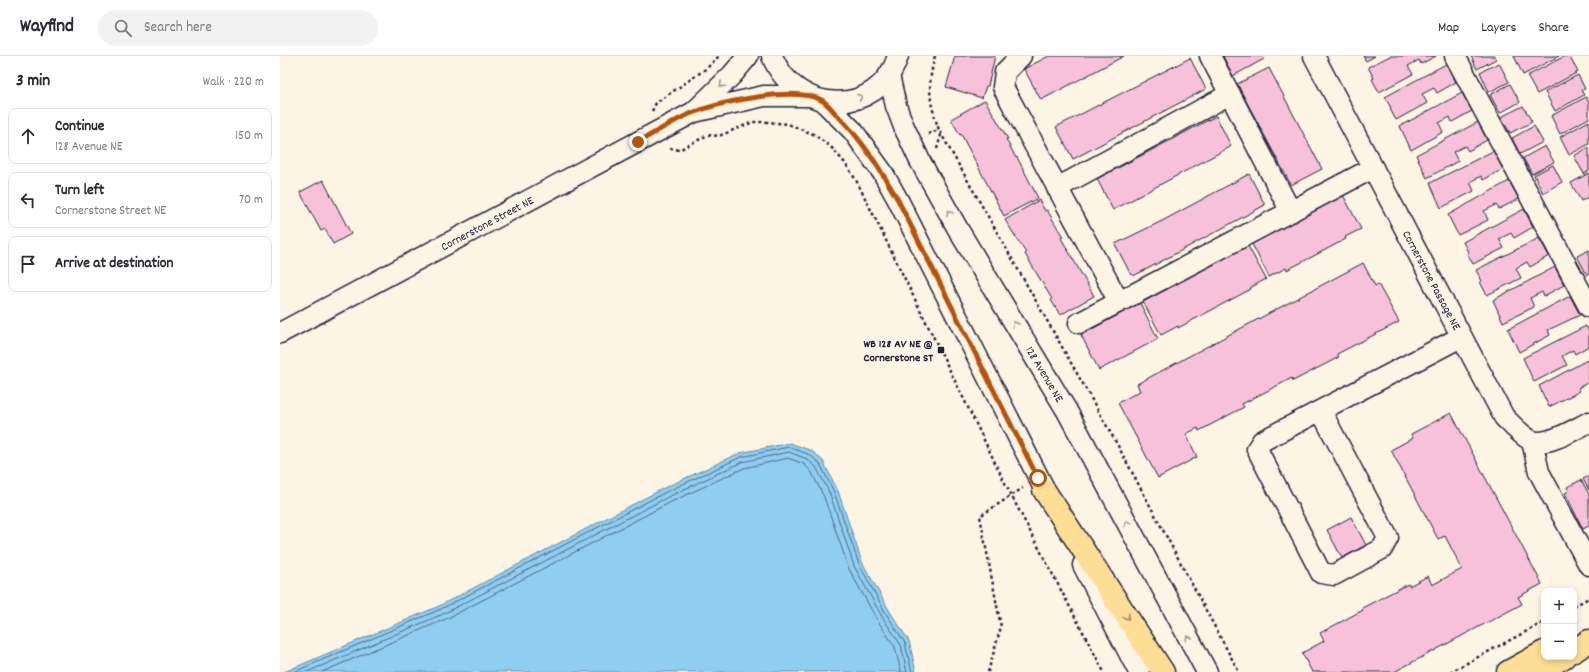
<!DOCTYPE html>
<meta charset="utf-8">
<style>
body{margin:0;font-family:Dekko,sans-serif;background:#f2f2f3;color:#2b2b33}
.controls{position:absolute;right:12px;bottom:12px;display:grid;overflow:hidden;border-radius:8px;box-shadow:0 2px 6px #0003}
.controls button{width:36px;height:36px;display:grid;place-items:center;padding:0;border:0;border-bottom:1px solid #e1e1e2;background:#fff;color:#2b2b33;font:20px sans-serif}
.stop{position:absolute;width:12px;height:12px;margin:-9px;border:3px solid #b45309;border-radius:50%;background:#fff}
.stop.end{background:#b45309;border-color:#fff;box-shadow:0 1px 4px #0008}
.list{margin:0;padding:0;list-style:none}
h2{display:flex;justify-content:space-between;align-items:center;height:52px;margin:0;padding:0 16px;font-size:17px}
h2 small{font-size:13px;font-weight:400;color:#7c7c81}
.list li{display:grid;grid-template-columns:26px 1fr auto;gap:12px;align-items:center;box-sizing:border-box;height:56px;margin:0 8px 8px;padding:0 8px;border:1px solid #e1e1e2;border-radius:8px}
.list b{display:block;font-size:15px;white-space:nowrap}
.list p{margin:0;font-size:13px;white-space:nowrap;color:#7c7c81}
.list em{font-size:13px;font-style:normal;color:#7c7c81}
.icon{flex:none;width:22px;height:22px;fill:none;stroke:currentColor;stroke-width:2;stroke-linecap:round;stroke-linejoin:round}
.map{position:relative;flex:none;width:1309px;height:616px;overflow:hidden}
header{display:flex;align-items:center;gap:24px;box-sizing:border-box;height:56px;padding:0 20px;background:#fff;border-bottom:1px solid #e1e1e2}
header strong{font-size:19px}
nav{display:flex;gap:22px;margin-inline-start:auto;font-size:14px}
.search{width:280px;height:36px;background:#f2f2f3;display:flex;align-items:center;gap:10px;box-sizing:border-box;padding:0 14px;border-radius:22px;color:#7c7c81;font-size:15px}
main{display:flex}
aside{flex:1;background:#fff}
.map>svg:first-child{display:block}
.water{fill:#8fcef0;stroke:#6389a8}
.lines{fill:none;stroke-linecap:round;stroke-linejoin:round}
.shore{stroke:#4e6783;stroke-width:1}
.building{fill:#f8c1da;stroke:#22223b}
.minor-casing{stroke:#22223b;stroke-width:23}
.major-casing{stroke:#22223b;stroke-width:25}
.path{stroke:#22223b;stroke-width:2.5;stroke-dasharray:3 3;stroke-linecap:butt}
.minor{stroke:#fcf5e5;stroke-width:20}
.major{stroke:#fdde96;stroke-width:22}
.oneway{stroke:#9a9698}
.oneway2{stroke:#9a896d}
.route{stroke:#b45309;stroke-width:5}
.poi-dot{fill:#22223b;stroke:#fcf5e5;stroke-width:1.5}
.labels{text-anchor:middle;stroke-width:3;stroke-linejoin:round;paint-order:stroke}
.street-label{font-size:12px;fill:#22223b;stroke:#fcf5e5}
.poi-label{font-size:12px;font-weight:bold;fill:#22223b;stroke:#fcf5e5;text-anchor:end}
</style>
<header>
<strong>Wayfind</strong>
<div class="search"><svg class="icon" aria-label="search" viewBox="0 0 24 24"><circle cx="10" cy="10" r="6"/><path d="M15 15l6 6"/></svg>Search here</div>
<nav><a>Map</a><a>Layers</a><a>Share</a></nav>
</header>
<main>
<aside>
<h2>3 min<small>Walk · 220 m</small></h2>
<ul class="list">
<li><svg class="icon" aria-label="ahead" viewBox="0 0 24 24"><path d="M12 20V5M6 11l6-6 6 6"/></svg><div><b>Continue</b><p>128 Avenue NE</p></div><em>150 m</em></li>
<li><svg class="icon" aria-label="left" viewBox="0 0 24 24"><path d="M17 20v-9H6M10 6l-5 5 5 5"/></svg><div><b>Turn left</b><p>Cornerstone Street NE</p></div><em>70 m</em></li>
<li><svg class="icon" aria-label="arrive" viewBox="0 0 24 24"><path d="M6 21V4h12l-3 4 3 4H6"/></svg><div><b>Arrive at destination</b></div></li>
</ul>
</aside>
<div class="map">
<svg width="1309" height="616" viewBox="0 0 1309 616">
<rect width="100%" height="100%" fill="#fcf5e5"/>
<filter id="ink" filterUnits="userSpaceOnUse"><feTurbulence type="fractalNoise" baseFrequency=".025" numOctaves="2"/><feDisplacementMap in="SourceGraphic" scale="8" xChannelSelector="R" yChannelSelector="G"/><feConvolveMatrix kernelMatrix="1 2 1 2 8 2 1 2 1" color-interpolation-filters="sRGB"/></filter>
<g filter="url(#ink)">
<polygon class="water" points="510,387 532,395 543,405 558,435 582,506 609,554 629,585 636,616 4,616 159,550 384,432 460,397"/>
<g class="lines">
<g class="shore">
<polyline points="14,616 161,553 386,436 461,401 509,391 530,399 540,408 554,436 579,508 605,556 625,587 632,616"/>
<polyline points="27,616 163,558 388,441 462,406 509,396 527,403 536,411 550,438 574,510 601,559 621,589 627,616"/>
<polyline points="42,616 166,563 391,446 464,412 508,402 524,408 531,415 544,441 569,513 596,562 615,591 621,616"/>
</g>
</g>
<g class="building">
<polygon points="675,0 715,0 708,30 706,30 702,42 666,31"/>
<polygon points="769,0 844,0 761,44 744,13"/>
<polygon points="943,0 983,0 984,3 953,20"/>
<polygon points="1083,0 1095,0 1086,5"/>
<polygon points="1110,0 1156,0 1141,8 1139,4 1128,10 1133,18 1099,36 1092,23 1094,22 1088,11"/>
<polygon points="1191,0 1215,0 1216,3 1197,13"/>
<polygon points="1234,0 1279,0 1243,19"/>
<polygon points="1285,0 1289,0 1298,16 1257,38 1247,20"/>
<polygon points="910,2 926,33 793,103 776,71"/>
<polygon points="1219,7 1229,26 1209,36 1200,16"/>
<polygon points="1166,8 1176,26 1157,37 1154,32 1142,38 1147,47 1116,64 1110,53 1111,52 1105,41"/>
<polygon points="989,12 1042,113 1011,129 957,28"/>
<polygon points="1298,19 1305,33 1301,34 1304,39 1275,55 1265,36"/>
<polygon points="1230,28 1240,46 1220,57 1210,39"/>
<polygon points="1182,37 1192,55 1172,66 1170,61 1159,67 1163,76 1131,94 1120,70"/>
<polygon points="1306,41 1309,47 1309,62 1280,78 1271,60"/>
<polygon points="705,44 728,83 726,83 736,102 737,101 758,142 724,160 681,78 680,79 671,63"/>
<polygon points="1243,50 1252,66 1230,77 1221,61"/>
<polygon points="936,60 951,90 950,91 833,154 817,123"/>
<polygon points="1309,65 1309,88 1289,99 1280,81"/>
<polygon points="1198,66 1207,84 1188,95 1185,90 1173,96 1178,105 1147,122 1136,99"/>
<polygon points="1254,70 1263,86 1240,98 1232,82"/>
<polygon points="1265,90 1274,106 1252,118 1243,102"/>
<polygon points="1309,91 1309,115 1304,118 1294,100"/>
<polygon points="1213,95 1223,113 1203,124 1201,120 1190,126 1194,135 1161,152 1150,127"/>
<polygon points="1273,109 1282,126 1263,137 1254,119"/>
<polygon points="1309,117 1309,141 1301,145 1291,127"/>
<polygon points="969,118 985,149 869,212 853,220 852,218 851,219 835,188 884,164"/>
<polygon points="43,124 71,178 53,188 45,173 41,175 20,136"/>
<polygon points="1229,125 1239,143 1219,153 1216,149 1204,155 1208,164 1178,179 1168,159"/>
<polygon points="1063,139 1081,173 1065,181 1066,183 1007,214 1006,212 989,221 972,188"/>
<polygon points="759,144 765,155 767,154 783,181 781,182 814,240 780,259 771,244 772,243 745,198 746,197 725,164"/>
<polygon points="1244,153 1253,171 1234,182 1231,177 1219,183 1224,192 1193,208 1187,197 1188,196 1183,186"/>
<polygon points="1259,182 1269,200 1250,211 1247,206 1236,212 1241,222 1207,239 1200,226 1202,225 1196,214"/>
<polygon points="968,190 986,223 970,232 971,233 898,272 898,270 881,279 863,246"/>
<polygon points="1309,194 1309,218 1307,219 1297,200"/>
<polygon points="1083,207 1095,230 1098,228 1119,266 1057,298 1059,301 1013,325 1012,322 962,348 964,351 919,375 918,372 906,378 917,401 878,422 838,347 860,335 857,328"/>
<polygon points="1275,211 1284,229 1264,240 1262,236 1250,242 1254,251 1223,266 1213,244"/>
<polygon points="1290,240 1300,259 1268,274 1270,279 1239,296 1228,273"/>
<polygon points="860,247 878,283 819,314 801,279"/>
<polygon points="1306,270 1309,276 1309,290 1295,298 1293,294 1282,300 1287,309 1254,326 1243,302"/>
<polygon points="1309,303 1309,326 1298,332 1300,335 1269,351 1259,330"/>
<polygon points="1171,357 1262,528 1238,541 1242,548 1114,616 1032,616 1022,597 1044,585 1040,577 1083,554 1082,552 1128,528 1129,530 1148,520 1152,529 1182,513 1165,480 1158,483 1111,394 1133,382 1131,378"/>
<polygon points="1309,420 1309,434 1303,423"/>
<polygon points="1301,424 1309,438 1309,470 1303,473 1285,437 1289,435 1287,431"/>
<polygon points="1071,461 1086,489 1062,502 1047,474"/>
</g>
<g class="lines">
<g class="minor-casing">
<g id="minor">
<path d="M492 0C516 60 599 62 618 0"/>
<polyline points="741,0 725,16 723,31 839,246"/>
<polyline points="930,0 1011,156"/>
<path d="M1034 0 1224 361C1232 369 1240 378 1250 384 1266 392 1295 373 1309 366"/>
<polyline points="1175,0 1309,251"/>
<polyline points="609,19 616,50 624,71 640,105 679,175 787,355 927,616"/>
<polyline points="543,45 573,75 603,117 618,144 772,448"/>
<polyline points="414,56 452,19 468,0"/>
<polyline points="777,132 950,38"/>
<polyline points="799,267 1093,112"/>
<polyline points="0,277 414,56 484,40 529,40"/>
<polyline points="1041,355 1108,482 1102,493 1054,519 1041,517 977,393 982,385 1181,281"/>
<polyline points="1252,385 1259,416 1309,509"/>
<polyline points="803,509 859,616"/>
</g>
</g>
<g class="major-casing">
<g id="major">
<polyline points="764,434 883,616"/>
<polyline points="1294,595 1309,585"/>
<polyline points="1228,616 1264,596"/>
<polyline points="1260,616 1284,601"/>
</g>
</g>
<g class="path">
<path d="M655 0C647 30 649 45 659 74L837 388 959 616"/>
<polyline points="372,55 376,47 427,12 439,0"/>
<polyline points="648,78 659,74"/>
<polyline points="390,92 399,94 428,79 439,80 473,66 488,66 508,68 533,78 551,91 565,107 576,124 595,162 731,439 824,616"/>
<polyline points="657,93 661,79"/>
<polyline points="1294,550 1309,542"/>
<polyline points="708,616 721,571 700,460 743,432"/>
<polyline points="1170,616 1264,566"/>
</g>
<use href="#minor" class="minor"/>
<use href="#major" class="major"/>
</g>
<defs><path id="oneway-chevron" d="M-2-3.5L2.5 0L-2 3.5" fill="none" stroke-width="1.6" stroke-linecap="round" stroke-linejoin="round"/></defs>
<g class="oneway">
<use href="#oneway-chevron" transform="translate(442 29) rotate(138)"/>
<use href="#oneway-chevron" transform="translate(580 41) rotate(-22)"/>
<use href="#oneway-chevron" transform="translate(669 157) rotate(-120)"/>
<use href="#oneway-chevron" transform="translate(735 268) rotate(-121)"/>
<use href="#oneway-chevron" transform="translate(847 467) rotate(-118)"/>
<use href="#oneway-chevron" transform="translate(908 582) rotate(-118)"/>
</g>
<use class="oneway2" href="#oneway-chevron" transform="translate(847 561) rotate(57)"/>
</g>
<g class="lines" filter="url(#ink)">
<path class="route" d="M358 86C375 77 397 62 415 56 442 46 517 29 543 45 548 48 552 54 556 58 582 83 600 113 618 144L758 422"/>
</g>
<rect class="poi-dot" x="657" y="290" width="8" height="8" rx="2"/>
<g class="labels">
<g class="street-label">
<text transform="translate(207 167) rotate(-28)" y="4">Cornerstone Street NE</text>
<text transform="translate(1152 224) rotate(62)" y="4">Cornerstone Passage NE</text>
<text transform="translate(765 318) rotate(59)" y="4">128 Avenue NE</text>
</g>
<g class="poi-label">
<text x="653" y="291">WB 128 AV NE @<tspan x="653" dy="14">Cornerstone ST</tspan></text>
</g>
</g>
</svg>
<div class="controls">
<button>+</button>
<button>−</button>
</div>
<div class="stop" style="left:758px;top:422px"></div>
<div class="stop end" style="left:358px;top:86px"></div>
</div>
</main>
